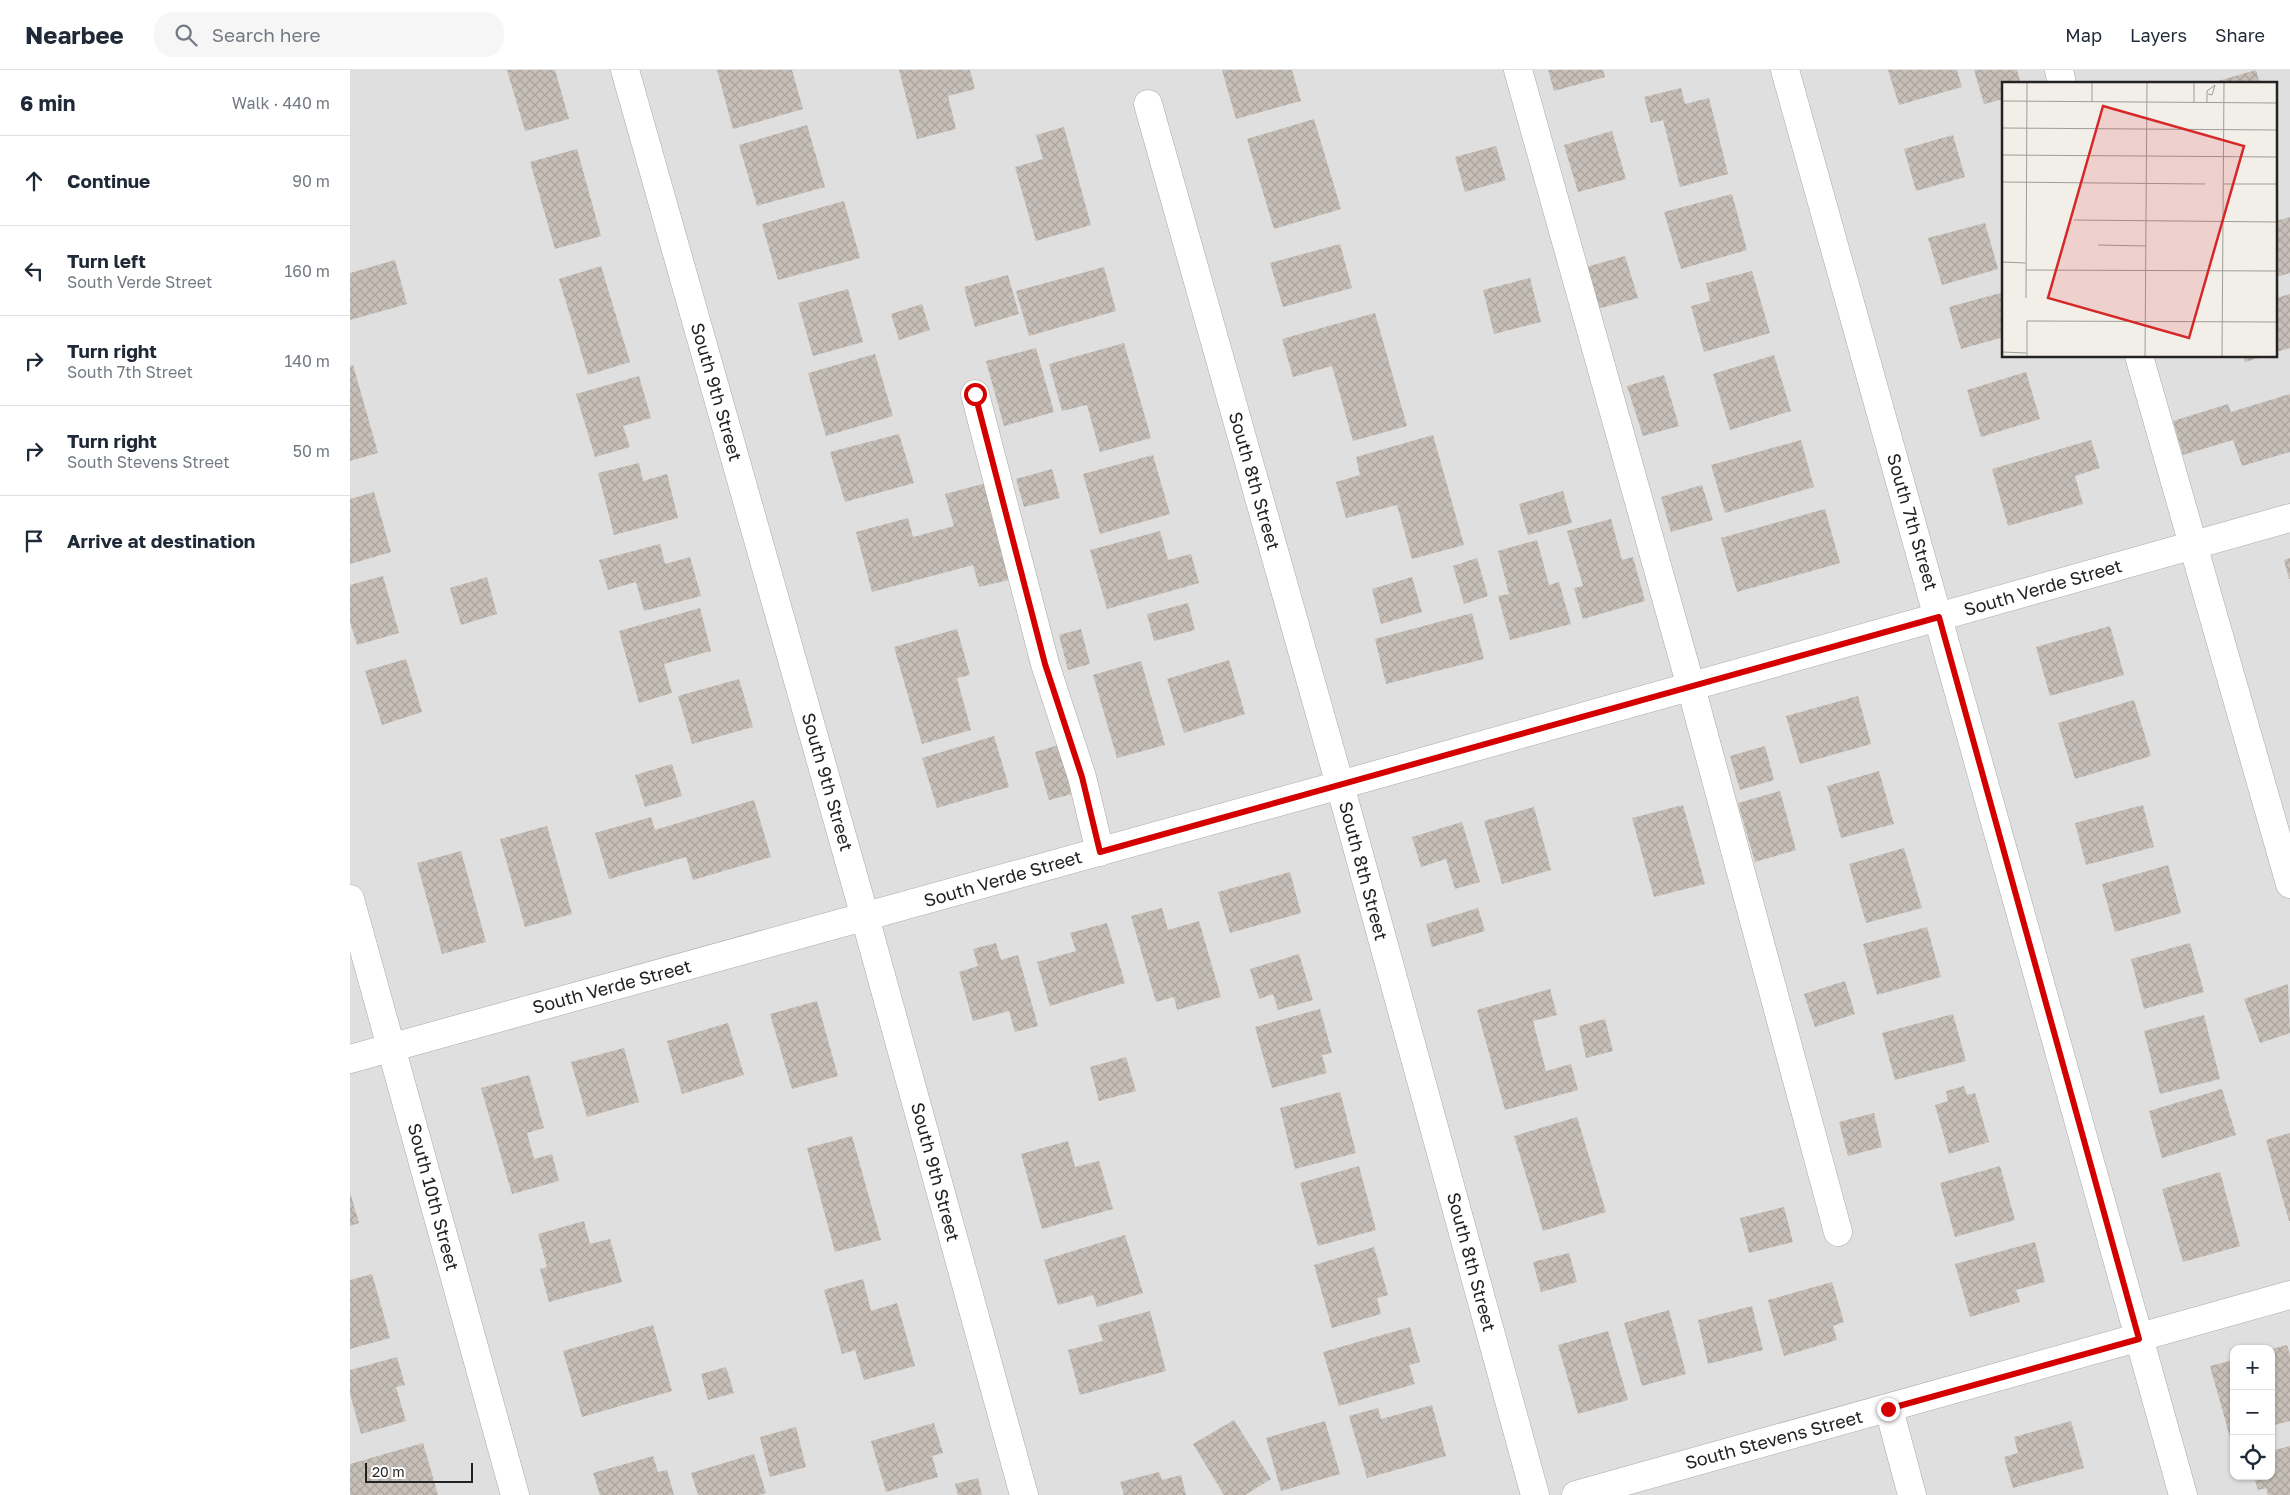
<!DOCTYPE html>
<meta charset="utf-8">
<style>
body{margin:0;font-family:"Golos Text",sans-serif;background:#f6f6f7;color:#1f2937}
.controls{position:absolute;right:15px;bottom:15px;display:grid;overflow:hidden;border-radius:10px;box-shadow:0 1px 4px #0004}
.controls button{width:45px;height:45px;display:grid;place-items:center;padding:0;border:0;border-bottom:1px solid #e0e1e3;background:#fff;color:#1f2937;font:25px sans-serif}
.scale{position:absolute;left:15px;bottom:12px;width:108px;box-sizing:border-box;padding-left:5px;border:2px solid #222;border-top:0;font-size:14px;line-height:18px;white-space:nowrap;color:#222;-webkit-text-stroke:4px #fff;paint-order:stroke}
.stop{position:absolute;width:15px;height:15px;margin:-11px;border:4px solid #d40000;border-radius:50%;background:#fff}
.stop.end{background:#d40000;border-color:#fff;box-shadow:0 1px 5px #0008}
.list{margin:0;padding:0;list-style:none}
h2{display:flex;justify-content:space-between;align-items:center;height:65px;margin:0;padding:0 20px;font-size:21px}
h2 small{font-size:16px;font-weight:400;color:#747a83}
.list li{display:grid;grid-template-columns:32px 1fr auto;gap:15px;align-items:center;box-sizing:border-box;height:90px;padding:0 20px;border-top:1px solid #e0e1e3}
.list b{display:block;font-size:19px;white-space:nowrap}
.list p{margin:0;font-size:16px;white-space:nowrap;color:#747a83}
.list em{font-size:16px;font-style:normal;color:#747a83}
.icon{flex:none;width:28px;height:28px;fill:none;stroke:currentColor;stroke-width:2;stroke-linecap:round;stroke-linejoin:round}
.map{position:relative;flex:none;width:1940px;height:1425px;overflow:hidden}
header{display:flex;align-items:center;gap:30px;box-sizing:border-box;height:70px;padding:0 25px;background:#fff;border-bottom:1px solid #e0e1e3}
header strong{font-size:24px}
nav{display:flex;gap:28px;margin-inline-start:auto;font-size:18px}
.search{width:350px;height:45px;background:#f6f6f7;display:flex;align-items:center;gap:12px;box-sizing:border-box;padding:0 18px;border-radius:20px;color:#747a83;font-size:19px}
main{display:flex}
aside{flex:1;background:#fff}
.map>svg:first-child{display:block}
.residential{fill:#e0dfdf;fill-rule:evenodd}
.building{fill:url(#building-cross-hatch)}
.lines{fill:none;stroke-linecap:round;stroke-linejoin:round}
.minor-casing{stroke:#a9a9a9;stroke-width:29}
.minor{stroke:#fff;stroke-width:28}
.route{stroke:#d40000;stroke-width:6}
.labels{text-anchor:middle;stroke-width:4;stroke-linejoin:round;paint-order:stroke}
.street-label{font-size:18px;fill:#222;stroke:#fff}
.inset-road{fill:none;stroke:#9f9d99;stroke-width:1}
.view{fill:#d62828;fill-opacity:0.15;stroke:#d62828;stroke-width:2.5}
.inset-edge{fill:none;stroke:#222;stroke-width:2.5}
</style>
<header>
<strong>Nearbee</strong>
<div class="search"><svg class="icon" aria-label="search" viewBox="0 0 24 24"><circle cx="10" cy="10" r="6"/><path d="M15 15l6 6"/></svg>Search here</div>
<nav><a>Map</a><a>Layers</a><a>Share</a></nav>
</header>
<main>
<aside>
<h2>6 min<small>Walk · 440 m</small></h2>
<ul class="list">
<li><svg class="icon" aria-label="ahead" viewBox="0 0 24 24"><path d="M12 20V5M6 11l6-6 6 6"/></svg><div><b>Continue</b></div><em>90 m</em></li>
<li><svg class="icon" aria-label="left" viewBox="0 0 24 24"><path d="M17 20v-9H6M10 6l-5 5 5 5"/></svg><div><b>Turn left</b><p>South Verde Street</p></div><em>160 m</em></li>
<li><svg class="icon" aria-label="right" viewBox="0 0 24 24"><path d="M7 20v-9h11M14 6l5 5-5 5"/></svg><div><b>Turn right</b><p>South 7th Street</p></div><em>140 m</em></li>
<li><svg class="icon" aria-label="right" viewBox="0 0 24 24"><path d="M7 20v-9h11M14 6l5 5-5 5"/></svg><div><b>Turn right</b><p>South Stevens Street</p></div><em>50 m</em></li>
<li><svg class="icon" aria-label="arrive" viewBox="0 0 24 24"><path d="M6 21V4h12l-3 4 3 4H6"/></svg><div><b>Arrive at destination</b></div></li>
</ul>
</aside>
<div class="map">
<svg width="1940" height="1425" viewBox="0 0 1940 1425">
<defs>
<pattern id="building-cross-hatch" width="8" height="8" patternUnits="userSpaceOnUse" patternTransform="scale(1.25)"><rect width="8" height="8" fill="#c7bfb8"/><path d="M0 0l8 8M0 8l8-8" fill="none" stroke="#aba49e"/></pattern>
</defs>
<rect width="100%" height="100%" fill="#f2efe9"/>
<path class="residential" d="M0 0H1940V1425H0ZM1654 14H1926V286H1654ZM1884 1279H1921V1406H1884Z"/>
<g class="building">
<polygon points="157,0 205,0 219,49 175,61"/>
<polygon points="367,0 442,0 453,39 383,59"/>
<polygon points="549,0 620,0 625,19 598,26 606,59 567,69"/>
<polygon points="872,0 942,0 951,31 886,49"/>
<polygon points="1198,0 1253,0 1255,7 1204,21"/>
<polygon points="1538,0 1607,0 1612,17 1549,35"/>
<polygon points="1624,0 1667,0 1671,14 1654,14 1654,29 1634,34"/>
<polygon points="1906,0 1910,14 1861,14 1861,13"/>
<polygon points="1331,18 1335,34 1359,28 1378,104 1330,117 1313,50 1301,53 1294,27"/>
<polygon points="964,49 991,139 924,159 897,69"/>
<polygon points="457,55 475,117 407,136 389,75"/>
<polygon points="714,57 741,155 686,171 665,97 693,89 686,65"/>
<polygon points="1262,61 1276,109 1228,122 1214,75"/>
<polygon points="1603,65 1615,107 1566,121 1554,79"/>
<polygon points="1146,76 1156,110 1115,122 1105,87"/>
<polygon points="227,79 251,166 205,179 180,92"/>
<polygon points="1382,124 1397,180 1331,199 1314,142"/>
<polygon points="494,131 510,188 428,210 412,154"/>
<polygon points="1940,147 1940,203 1926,207 1926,151"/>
<polygon points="1635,153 1648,199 1592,215 1578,168"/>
<polygon points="990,174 1002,218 933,237 920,193"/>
<polygon points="1275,186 1288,228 1247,239 1236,197"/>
<polygon points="45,190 57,234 0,250 0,203"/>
<polygon points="251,196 280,292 238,305 209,209"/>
<polygon points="754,197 766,241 679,266 666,221"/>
<polygon points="1402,201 1420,263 1354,282 1341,236 1360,231 1356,213"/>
<polygon points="658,205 669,244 625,257 614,217"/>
<polygon points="1180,208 1191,252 1144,264 1133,220"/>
<polygon points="498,219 513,272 463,286 448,233"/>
<polygon points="1654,222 1654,267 1611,279 1599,237"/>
<polygon points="1940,224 1940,278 1926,282 1926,228"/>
<polygon points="572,234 580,260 549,270 541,244"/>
<polygon points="1025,243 1057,356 1003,371 982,296 943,307 932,269"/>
<polygon points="774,273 801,368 750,382 737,335 712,341 699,294"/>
<polygon points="686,278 704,342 654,356 636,291"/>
<polygon points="525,284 543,346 476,366 458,303"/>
<polygon points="1424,285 1441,341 1380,360 1363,304"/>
<polygon points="1893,286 1912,286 1912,287 1895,292"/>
<polygon points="3,295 28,383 0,391 0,296"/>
<polygon points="1676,302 1690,349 1631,367 1617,320"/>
<polygon points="1314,305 1329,356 1293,366 1277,316"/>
<polygon points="289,306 301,348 273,356 280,377 245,387 226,324"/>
<polygon points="1940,324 1940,382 1892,396 1883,370 1833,385 1823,351 1878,334 1881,342"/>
<polygon points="549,364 564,413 495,432 480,382"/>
<polygon points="1083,365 1114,475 1062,489 1047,435 996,448 986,412 1010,405 1006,387"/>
<polygon points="1451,370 1464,417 1375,443 1361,395"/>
<polygon points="1741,370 1750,398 1725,406 1733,434 1658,456 1642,399"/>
<polygon points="803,385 820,444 750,464 733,404"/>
<polygon points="289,393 293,411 317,404 328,448 264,465 248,403"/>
<polygon points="702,399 710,428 674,437 666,409"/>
<polygon points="636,413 663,509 629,517 623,495 522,522 506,462 558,448 563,467 604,456 595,424"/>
<polygon points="1352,415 1363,450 1321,462 1311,427"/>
<polygon points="1213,421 1222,453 1178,465 1169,434"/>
<polygon points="24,422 41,482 0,494 0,429"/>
<polygon points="1475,439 1490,493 1387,522 1371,468"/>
<polygon points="1261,449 1272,490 1283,487 1295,531 1233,549 1224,518 1233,516 1217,461"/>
<polygon points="810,461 818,490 841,484 849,513 757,539 740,480"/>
<polygon points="1187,470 1199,515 1209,512 1221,554 1160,570 1148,526 1159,524 1148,481"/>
<polygon points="310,474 315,494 340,487 351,526 294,541 286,512 258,520 249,490"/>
<polygon points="1127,488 1138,526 1114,534 1103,496"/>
<polygon points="1940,488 1940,509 1939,509 1934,490"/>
<polygon points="33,506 49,563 7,575 0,552 0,515"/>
<polygon points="137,507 147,544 111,555 100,518"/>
<polygon points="1062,507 1072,542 1031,554 1022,519"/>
<polygon points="838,533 845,560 804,571 797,544"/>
<polygon points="350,538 361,581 314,594 322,623 289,633 269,561"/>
<polygon points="1122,543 1134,589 1036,614 1025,569"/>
<polygon points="1760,556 1774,605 1700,626 1686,577"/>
<polygon points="607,559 620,605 607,608 621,660 572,674 544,577"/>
<polygon points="731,559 740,594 718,600 709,565"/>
<polygon points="56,589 72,642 32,655 15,601"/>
<polygon points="879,590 895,644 834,663 817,609"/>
<polygon points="791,591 815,675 767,688 743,605"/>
<polygon points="389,609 403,657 342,674 328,626"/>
<polygon points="1508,626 1521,674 1450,694 1436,646"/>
<polygon points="1784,630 1801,686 1725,709 1708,653"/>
<polygon points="644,666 659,717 587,738 572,688"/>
<polygon points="712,674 726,723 699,730 685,682"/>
<polygon points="1415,676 1424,710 1390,720 1380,686"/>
<polygon points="322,694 332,726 295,737 285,705"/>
<polygon points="1529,701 1544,754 1491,768 1477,716"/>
<polygon points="1430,721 1446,780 1405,792 1388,733"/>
<polygon points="404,730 421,787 343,810 336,787 259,809 245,763 301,747 305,760"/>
<polygon points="1333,735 1355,814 1304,827 1282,748"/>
<polygon points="1793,735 1804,777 1736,795 1725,753"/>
<polygon points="1184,737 1201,800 1152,814 1134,751"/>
<polygon points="1112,752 1130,812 1105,819 1096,789 1071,797 1062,767"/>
<polygon points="197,756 222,844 175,857 150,769"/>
<polygon points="1554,778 1572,838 1516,853 1499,794"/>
<polygon points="111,781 136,872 92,884 67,793"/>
<polygon points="1818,795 1831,843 1765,862 1752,814"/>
<polygon points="940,802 951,843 880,863 868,822"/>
<polygon points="812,838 818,860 849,851 871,927 827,940 824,927 806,932 781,846"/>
<polygon points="1128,838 1135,861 1082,877 1076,854"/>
<polygon points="757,853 775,913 700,936 687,892 726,881 720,863"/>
<polygon points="1577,857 1591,907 1527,925 1513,874"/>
<polygon points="646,873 651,890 668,885 688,956 665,962 659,941 623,951 609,902 628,896 623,879"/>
<polygon points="1840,873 1854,922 1794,939 1781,889"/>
<polygon points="949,884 963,930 928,940 923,924 909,929 900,899"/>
<polygon points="1495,911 1505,944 1465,957 1454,924"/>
<polygon points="1938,914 1940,963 1910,973 1894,929"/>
<polygon points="1200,919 1207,945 1183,951 1196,1001 1221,994 1228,1020 1155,1040 1127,940"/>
<polygon points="467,931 488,1006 442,1019 420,944"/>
<polygon points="970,939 982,983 972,985 977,1003 922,1018 905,957"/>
<polygon points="1603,944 1616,991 1545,1010 1532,963"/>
<polygon points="1854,945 1870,1009 1810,1024 1794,961"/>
<polygon points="1255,949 1263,981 1236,988 1229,956"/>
<polygon points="378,953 394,1005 332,1024 317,971"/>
<polygon points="274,978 289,1032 237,1047 221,992"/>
<polygon points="776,987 786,1021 749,1031 740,997"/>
<polygon points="179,1005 194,1058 177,1063 184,1089 202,1084 209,1111 162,1124 131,1018"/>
<polygon points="1614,1016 1617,1025 1625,1023 1639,1072 1599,1084 1585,1035 1598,1031 1596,1021"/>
<polygon points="1872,1019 1886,1065 1812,1088 1799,1041"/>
<polygon points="990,1022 1006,1083 945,1099 930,1038"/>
<polygon points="1524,1043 1532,1077 1498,1086 1489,1052"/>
<polygon points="1227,1047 1256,1142 1193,1161 1164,1066"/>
<polygon points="1940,1063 1940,1151 1939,1151 1916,1070"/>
<polygon points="502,1066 531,1170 485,1182 457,1078"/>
<polygon points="718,1071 725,1097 749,1091 763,1139 692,1159 671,1084"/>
<polygon points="1009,1096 1026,1160 968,1176 950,1113"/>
<polygon points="1650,1096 1665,1150 1605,1167 1590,1113"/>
<polygon points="1870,1102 1890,1176 1833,1192 1812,1119"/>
<polygon points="0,1122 9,1153 0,1156"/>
<polygon points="1434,1137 1443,1172 1399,1183 1390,1148"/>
<polygon points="234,1151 240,1174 260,1169 272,1212 199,1232 190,1199 197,1197 188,1164"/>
<polygon points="775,1165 793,1223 747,1237 743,1225 708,1235 694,1190"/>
<polygon points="1685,1172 1695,1212 1666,1220 1670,1232 1620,1247 1605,1194"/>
<polygon points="1024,1177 1038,1225 1027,1228 1031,1244 982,1258 964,1195"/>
<polygon points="1219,1183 1227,1212 1191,1222 1183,1192"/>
<polygon points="22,1204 40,1268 0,1279 0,1210"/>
<polygon points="513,1209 521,1241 547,1233 565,1296 514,1310 505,1280 492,1284 474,1220"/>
<polygon points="1482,1212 1494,1252 1483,1256 1487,1270 1434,1286 1418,1230"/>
<polygon points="1402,1236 1413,1280 1358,1294 1348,1250"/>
<polygon points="1319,1240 1336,1304 1292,1316 1274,1253"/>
<polygon points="800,1241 816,1301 730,1325 718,1280 753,1271 748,1255"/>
<polygon points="303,1255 322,1321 232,1347 213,1281"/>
<polygon points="1060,1257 1070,1292 1059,1295 1065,1314 989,1336 973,1282"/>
<polygon points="1258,1261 1278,1330 1228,1344 1208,1275"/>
<polygon points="1937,1275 1940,1285 1940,1351 1921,1356 1921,1279"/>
<polygon points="47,1287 55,1315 46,1317 56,1351 11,1364 0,1324 0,1300"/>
<polygon points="1884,1290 1884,1366 1880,1367 1860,1296"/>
<polygon points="376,1297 384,1323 358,1330 351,1304"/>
<polygon points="1082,1335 1096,1386 1017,1408 999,1346 1028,1338 1031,1349"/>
<polygon points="884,1350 921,1409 895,1425 874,1425 843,1374"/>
<polygon points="975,1351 990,1404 931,1421 916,1368"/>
<polygon points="1721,1351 1734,1398 1663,1418 1654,1387 1668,1383 1664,1367"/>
<polygon points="584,1353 593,1383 582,1386 588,1407 536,1422 521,1371"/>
<polygon points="446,1357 456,1397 420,1407 410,1367"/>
<polygon points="73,1373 88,1425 0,1425 0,1394"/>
<polygon points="1940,1376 1940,1425 1918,1425 1916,1418 1908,1420 1904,1407 1921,1406 1921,1381"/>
<polygon points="404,1384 416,1423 410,1425 348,1425 341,1403"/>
<polygon points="303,1386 308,1402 317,1400 324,1425 250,1425 243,1403"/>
<polygon points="809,1402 812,1410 831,1405 836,1425 774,1425 770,1412"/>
<polygon points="628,1408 632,1425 608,1425 605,1414"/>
</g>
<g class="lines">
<g class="minor-casing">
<g id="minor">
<polyline points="275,0 515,847 674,1425"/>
<polyline points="1168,0 1341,617 1488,1162"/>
<polyline points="1435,0 1833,1425"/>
<polyline points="1709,0 1712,14"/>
<polyline points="798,34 990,715 1185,1425"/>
<polyline points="1789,286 1940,814"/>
<polyline points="625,324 695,594 732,707 750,782"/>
<polyline points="0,829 165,1425"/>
<polyline points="0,989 990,715 1940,448"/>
<polyline points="1539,1339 1562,1425"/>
<polyline points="1226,1425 1940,1225"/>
</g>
</g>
<use href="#minor" class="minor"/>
</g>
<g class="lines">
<polyline class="route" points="625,324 695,594 732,707 750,782 1589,547 1789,1269 1538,1339"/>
</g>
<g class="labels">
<g class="street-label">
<text transform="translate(366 322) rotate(74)" y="6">South 9th Street</text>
<text transform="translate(904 411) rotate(74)" y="6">South 8th Street</text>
<text transform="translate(1562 452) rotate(74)" y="6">South 7th Street</text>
<text transform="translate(1693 518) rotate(-16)" y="6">South Verde Street</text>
<text transform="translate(477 712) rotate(74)" y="6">South 9th Street</text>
<text transform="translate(1013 801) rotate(75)" y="6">South 8th Street</text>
<text transform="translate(653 809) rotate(-16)" y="6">South Verde Street</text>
<text transform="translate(262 917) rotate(-15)" y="6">South Verde Street</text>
<text transform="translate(585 1102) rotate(75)" y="6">South 9th Street</text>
<text transform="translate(83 1127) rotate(75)" y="6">South 10th Street</text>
<text transform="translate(1121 1192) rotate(75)" y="6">South 8th Street</text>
<text transform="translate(1424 1370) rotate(-15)" y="6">South Stevens Street</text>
</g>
</g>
<g transform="translate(1652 12)">
<rect width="275" height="275" fill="#f2efe9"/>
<path class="inset-road" d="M90 0V20M192 0V21M0 19 275 21M205 21V9L213 3 210 13 206 12M0 46 275 48M0 73 275 75M0 100 203 102M222 102H275M72 138 275 140M96 163 144 164M0 180 24 181M24 188 275 189M24 216 25 0M0 270 24 271M25 275V239L275 240M143 275 145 0M220 275 222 0"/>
<path class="view" d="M101 24 242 64 187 256 46 216Z"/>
<rect width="275" height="275" class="inset-edge"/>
</g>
</svg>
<div class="controls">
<button>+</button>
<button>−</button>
<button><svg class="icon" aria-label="locate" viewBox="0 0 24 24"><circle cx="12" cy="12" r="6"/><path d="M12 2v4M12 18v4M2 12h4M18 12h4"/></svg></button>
</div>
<div class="scale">20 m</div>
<div class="stop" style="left:625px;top:324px"></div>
<div class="stop end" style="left:1538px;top:1339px"></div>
</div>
</main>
